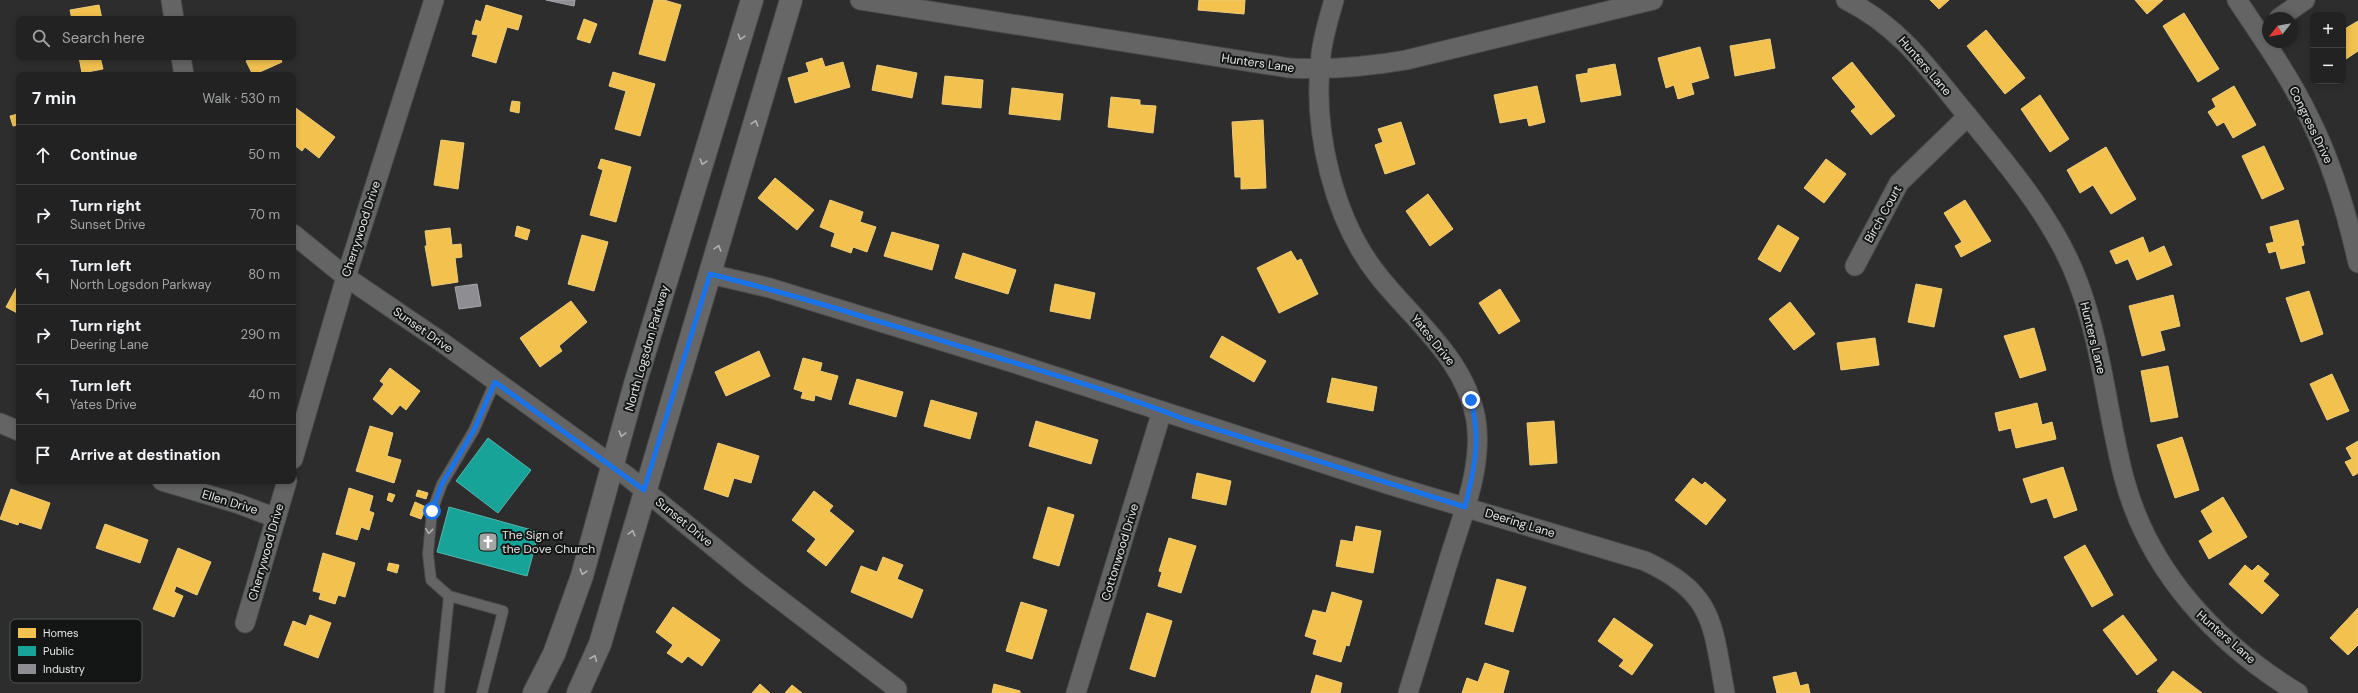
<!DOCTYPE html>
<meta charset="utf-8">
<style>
body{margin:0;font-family:"DM Sans",sans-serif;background:#2d2f2e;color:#f1f3f6}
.controls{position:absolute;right:12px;top:12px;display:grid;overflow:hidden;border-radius:8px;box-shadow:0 2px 6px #0003}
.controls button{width:36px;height:36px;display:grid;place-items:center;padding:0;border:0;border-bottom:1px solid #3e3f3f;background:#212221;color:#f1f3f6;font:20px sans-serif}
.compass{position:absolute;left:2262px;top:12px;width:36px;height:36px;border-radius:50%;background:#212221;box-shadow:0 2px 6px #0003;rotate:239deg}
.stop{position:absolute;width:12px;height:12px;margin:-9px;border:3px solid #1a73e8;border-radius:50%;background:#fff}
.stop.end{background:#1a73e8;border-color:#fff;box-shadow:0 1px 4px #0008}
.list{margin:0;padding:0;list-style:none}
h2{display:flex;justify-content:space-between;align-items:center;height:52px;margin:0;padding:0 16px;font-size:17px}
h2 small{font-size:13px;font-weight:400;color:#a2a4a5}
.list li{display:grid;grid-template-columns:26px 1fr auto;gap:12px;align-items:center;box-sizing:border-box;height:60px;padding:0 16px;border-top:1px solid #3e3f3f}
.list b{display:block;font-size:15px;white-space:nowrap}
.list p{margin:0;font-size:13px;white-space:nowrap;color:#a2a4a5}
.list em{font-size:13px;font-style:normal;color:#a2a4a5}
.icon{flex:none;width:22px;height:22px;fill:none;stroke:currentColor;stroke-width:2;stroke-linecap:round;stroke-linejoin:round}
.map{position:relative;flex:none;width:2358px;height:693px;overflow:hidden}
.search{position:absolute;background:#212221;box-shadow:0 2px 6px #0003;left:16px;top:16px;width:280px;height:44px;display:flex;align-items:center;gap:10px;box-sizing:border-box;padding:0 14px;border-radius:8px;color:#a2a4a5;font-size:15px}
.panel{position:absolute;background:#212221;box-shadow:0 2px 6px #0003;left:16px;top:72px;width:280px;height:412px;border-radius:8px}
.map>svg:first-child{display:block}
.homes{fill:#f2c14e;stroke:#eecc7b}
.public{fill:#17a398;stroke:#54b7af}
.industry{fill:#8d8d92;stroke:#a7a8ab}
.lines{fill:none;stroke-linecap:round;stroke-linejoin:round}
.service-casing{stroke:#494b4a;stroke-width:12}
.minor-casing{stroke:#494b4a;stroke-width:21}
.secondary-casing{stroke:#494b4a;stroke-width:24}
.service{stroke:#646464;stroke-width:10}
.minor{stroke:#646464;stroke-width:19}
.secondary{stroke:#666766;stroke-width:22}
.oneway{stroke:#b2b3b2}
.oneway2{stroke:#b1b2b1}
.route{stroke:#1a73e8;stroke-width:5}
.labels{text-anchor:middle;stroke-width:4;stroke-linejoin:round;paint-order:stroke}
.street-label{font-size:12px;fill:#e4e6e5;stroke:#141615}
.poi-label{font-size:12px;fill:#e4e6e5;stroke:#141615;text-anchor:start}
.key{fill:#141615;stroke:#525453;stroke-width:1}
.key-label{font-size:11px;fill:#e4e6e5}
</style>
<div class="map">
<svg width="2358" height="693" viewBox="0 0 2358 693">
<rect width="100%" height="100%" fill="#2c2d2c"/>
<g class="homes">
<polygon points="654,0 664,0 681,5 665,61 639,54"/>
<polygon points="1199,0 1245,0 1244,14 1198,10"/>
<polygon points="1930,0 1949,0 1939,9"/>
<polygon points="2135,0 2163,0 2147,14"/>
<polygon points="99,5 102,19 72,19 70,10"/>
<polygon points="486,5 522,16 518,30 507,27 496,63 472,56 478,35 472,34 476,20 481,22"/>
<polygon points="2184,13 2219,69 2198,82 2163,26"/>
<polygon points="584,19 597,24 590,43 577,39"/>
<polygon points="2358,21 2358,51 2343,61 2343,30"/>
<polygon points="1986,30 2025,78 2005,94 1967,46"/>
<polygon points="1770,39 1775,68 1735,76 1730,46"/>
<polygon points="1700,47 1709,78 1691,83 1694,94 1678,99 1674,85 1666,88 1658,58"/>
<polygon points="79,57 100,57 103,69 82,73"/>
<polygon points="247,57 280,57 282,62 253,75 246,61 249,60"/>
<polygon points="822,58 825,67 843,62 850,87 795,103 788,78 809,72 806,63"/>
<polygon points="1852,62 1895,116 1871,135 1851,111 1856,107 1832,78"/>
<polygon points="1615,64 1621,95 1581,102 1576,75 1588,73 1588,69"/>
<polygon points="877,65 917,73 912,98 872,90"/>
<polygon points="613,72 655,84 640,136 615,129 626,91 609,86"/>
<polygon points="945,76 983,80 981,108 942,104"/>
<polygon points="1537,86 1545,122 1529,126 1527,118 1500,123 1494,95"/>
<polygon points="2234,86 2256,125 2233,138 2224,122 2217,126 2208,112 2216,107 2212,99"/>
<polygon points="1012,88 1063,94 1060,120 1009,114"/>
<polygon points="2040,95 2069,139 2050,152 2021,109"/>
<polygon points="1111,97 1140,100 1140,105 1156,106 1153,133 1108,127"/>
<polygon points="512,101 520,102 519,113 510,111"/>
<polygon points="293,106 335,137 319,158 305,147 302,151 293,144"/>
<polygon points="18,114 19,125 13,126 10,116"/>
<polygon points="1263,120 1266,188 1241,189 1241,177 1235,177 1232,122"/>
<polygon points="1401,122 1415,164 1385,174 1375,145 1383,142 1378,129"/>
<polygon points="441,140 464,143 458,189 434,185"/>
<polygon points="2264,146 2284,189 2262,199 2242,156"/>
<polygon points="2106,147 2136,199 2111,214 2093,185 2080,193 2067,170"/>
<polygon points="601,159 631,167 616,222 590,215 603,170 598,168"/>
<polygon points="1826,159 1846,174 1824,203 1804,188"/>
<polygon points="775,178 814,210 797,230 758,198"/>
<polygon points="1428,194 1453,229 1430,246 1406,211"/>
<polygon points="830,200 863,212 860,222 876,227 867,252 853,247 851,253 831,246 835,233 820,227"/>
<polygon points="1965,200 1991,241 1961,257 1955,246 1962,242 1944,213"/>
<polygon points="2298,220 2304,245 2301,246 2305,263 2281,269 2276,251 2269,253 2266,244 2274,242 2270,227"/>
<polygon points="1778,225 1799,238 1780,272 1758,259"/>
<polygon points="517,226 530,230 527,240 515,236"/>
<polygon points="450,228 452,245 461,244 462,257 455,258 458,282 432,286 425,246 427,246 425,231"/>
<polygon points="892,232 939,245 932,270 884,256"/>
<polygon points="582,235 608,242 594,291 568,284"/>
<polygon points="2143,237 2149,253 2164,246 2172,265 2137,280 2128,259 2116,264 2110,251"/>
<polygon points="1291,251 1297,261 1301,259 1318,294 1279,313 1257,268"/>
<polygon points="963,253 1016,270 1008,294 955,278"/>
<polygon points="19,283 19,314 6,307"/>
<polygon points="1055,284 1095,293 1090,319 1050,311"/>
<polygon points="1916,284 1942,289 1934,327 1908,322"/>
<polygon points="1500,289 1520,321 1499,334 1479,303"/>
<polygon points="2309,291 2323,334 2301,342 2286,298"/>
<polygon points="2173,295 2180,326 2160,331 2165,350 2142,356 2129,306"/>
<polygon points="571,301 587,322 559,346 562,351 540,367 520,338"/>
<polygon points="1790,302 1815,334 1794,350 1769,319"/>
<polygon points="2034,328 2046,370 2020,378 2004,336"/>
<polygon points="1222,336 1266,361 1254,382 1210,357"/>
<polygon points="1875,338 1879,365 1841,370 1837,343"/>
<polygon points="759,351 770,376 726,396 715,372"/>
<polygon points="803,358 822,363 820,371 838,376 831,400 815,395 814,401 801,398 803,392 794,389"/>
<polygon points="2168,366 2178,417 2151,422 2141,371"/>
<polygon points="390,368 420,391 406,410 400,405 392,415 373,399 384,384 380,381"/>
<polygon points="2332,374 2349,411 2327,420 2310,384"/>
<polygon points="1332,378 1377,387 1373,411 1327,402"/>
<polygon points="857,379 903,392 896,417 849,404"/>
<polygon points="931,400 977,413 970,439 924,426"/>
<polygon points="2037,403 2042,425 2052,422 2056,439 2016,448 2011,428 1999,431 1995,413"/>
<polygon points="1036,421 1098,440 1091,464 1029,446"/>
<polygon points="1554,421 1557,463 1530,465 1527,423"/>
<polygon points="370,426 393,433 387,456 401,460 394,483 356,471"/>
<polygon points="2182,437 2199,490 2175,498 2157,445"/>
<polygon points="2358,441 2358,473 2353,476 2345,462 2352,459 2346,448"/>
<polygon points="718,443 759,456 751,483 734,478 728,497 704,489"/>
<polygon points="2063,467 2077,510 2054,518 2047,498 2031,503 2023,479"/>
<polygon points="1197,473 1231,481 1226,505 1192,498"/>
<polygon points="1693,478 1702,485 1705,482 1726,500 1706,525 1675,500"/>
<polygon points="349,488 373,496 369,511 374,513 369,530 361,527 357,540 336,534"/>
<polygon points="11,489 50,503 41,529 19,522 18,525 0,519"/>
<polygon points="418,490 428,493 426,499 416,496"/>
<polygon points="814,491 833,506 829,511 854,531 826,566 807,551 816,539 792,520"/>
<polygon points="389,493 395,495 392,502 387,500"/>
<polygon points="2223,497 2247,537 2209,559 2199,541 2213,532 2201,511"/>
<polygon points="415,502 426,507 421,519 410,515"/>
<polygon points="1048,507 1074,515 1059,566 1033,558"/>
<polygon points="105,524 148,540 140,563 96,548"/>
<polygon points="1356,526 1381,531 1373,573 1336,566 1341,540 1353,542"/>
<polygon points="1169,538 1196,546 1181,593 1158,586 1162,572 1159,571"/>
<polygon points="2085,545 2113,595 2092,607 2064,557"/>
<polygon points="178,548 211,562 197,595 176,586 174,592 183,596 174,617 153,609"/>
<polygon points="323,553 355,563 345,597 338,595 335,604 319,599 321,593 313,591"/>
<polygon points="883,557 903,565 897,579 923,590 912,618 851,592 861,566 877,572"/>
<polygon points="389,563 399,565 397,573 387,570"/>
<polygon points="2245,565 2252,571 2258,565 2269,574 2263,581 2279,595 2262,614 2229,584"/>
<polygon points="1497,579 1526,587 1513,632 1485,624"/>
<polygon points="1332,592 1362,601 1349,646 1346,645 1341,662 1313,654 1317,640 1305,636 1313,610 1326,613"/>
<polygon points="1021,602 1047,610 1032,659 1006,651"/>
<polygon points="673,607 720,640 702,666 688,656 682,663 667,653 673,645 656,632"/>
<polygon points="2358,608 2358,645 2348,655 2330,638"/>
<polygon points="1147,613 1172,621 1155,677 1130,669"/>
<polygon points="310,615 331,623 318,658 284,645 293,621 306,626"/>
<polygon points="2123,615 2157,660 2137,675 2103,630"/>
<polygon points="1614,618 1653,645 1632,675 1619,666 1624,660 1598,641"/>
<polygon points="1485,663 1509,671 1503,693 1462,693 1467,678 1478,682"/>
<polygon points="2173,671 2202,693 2160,693 2157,691"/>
<polygon points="1796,672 1800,686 1808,684 1810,693 1777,693 1773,677"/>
<polygon points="1316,675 1342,683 1340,693 1311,693"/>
<polygon points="760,684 770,693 752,693"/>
<polygon points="994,684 1020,691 1020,693 992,693"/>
<polygon points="792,685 802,693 785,693"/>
</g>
<g class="public">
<polygon points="488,438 531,470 498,513 456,481"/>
<polygon points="449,507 539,532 527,576 437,552"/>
</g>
<g class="industry">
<polygon points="546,0 575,0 574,6"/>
<polygon points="477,284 481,306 459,309 455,287"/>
</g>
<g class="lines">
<g class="service-casing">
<g id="service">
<polyline points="449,596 431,580 428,554 432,511 442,484 474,430 495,382"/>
<polyline points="439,693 449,596 503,611 482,693"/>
</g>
</g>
<g class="minor-casing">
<g id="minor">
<polyline points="171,0 174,19"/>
<path d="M860 0 1289 68C1329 70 1366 67 1406 60L1653 0"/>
<path d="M1334 0C1329 18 1323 36 1321 55 1312 129 1333 221 1381 279 1417 323 1466 361 1476 420 1483 466 1463 514 1450 556 1436 602 1422 647 1408 693"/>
<path d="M1846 0C1897 25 1926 65 1961 108 2003 159 2055 219 2078 282 2102 345 2107 413 2124 478 2149 572 2217 644 2298 693"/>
<path d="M2237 0C2263 39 2290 77 2310 119 2333 165 2347 214 2358 263"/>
<polyline points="2279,18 2305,0"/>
<polyline points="181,57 184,75"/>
<polyline points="293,234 346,277 443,343 627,476 753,579 897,689"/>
<polyline points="1855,266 1899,183 1968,116"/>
<path d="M710 274 770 288 1017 364 1390 485 1645 561C1715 594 1712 623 1725 693"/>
<polyline points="0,423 19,431"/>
<polyline points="293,459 346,277 434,0"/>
<polyline points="162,481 239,504 276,518"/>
<polyline points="245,623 287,481"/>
<polyline points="1076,693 1162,411"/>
</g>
</g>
<g class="secondary-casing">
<g id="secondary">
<polyline points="534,693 554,654 582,576 635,384 752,0"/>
<polyline points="578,693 600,644 791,0"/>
</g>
</g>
<use href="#service" class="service"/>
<use href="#minor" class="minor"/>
<use href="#secondary" class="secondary"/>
</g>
<defs><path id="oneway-chevron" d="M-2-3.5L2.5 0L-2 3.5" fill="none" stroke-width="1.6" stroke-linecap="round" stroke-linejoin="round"/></defs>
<g class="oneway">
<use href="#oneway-chevron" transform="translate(741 37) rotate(107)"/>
<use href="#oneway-chevron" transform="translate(755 123) rotate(-73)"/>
<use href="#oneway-chevron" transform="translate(703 162) rotate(107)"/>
<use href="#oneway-chevron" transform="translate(718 248) rotate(-73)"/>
<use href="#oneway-chevron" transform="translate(622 434) rotate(105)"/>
<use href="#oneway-chevron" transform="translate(632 533) rotate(-75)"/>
<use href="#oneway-chevron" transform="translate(583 572) rotate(106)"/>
<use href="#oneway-chevron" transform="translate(594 658) rotate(-68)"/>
</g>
<use class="oneway2" href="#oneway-chevron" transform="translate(429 531) rotate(96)"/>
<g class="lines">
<path class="route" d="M432 511 442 484 474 430 495 382 644 490 710 274C796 295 881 322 966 348 1038 370 1113 391 1184 419L1465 507C1475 467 1481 440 1471 400"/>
</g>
<defs>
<g id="church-square" transform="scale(1)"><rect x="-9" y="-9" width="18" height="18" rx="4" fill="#a4a5a4" stroke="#141615"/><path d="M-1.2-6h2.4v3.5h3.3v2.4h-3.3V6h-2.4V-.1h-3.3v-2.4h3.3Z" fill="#fff"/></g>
</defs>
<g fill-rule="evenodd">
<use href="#church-square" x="488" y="542"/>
</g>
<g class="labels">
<g class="street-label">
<text transform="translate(1258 63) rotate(8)" y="4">Hunters Lane</text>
<text transform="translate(1925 66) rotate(49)" y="4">Hunters Lane</text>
<text transform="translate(2311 125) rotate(64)" y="4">Congress Drive</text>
<text transform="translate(1883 214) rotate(-61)" y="4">Birch Court</text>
<text transform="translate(361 229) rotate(-72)" y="4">Cherrywood Drive</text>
<text transform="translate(423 330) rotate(35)" y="4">Sunset Drive</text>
<text transform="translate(2093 338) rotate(76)" y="4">Hunters Lane</text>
<text transform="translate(1433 340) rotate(51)" y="4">Yates Drive</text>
<text transform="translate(647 348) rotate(-74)" y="4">North Logsdon Parkway</text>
<text transform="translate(230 502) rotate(17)" y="4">Ellen Drive</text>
<text transform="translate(684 522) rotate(39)" y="4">Sunset Drive</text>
<text transform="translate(1520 523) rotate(17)" y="4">Deering Lane</text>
<text transform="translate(266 552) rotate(-74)" y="4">Cherrywood Drive</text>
<text transform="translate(1120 552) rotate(-73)" y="4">Cottonwood Drive</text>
<text transform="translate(2226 637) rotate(41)" y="4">Hunters Lane</text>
</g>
<g class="poi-label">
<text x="502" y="539">The Sign of<tspan x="502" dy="14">the Dove Church</tspan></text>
</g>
</g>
<rect x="10" y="619" width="132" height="64" rx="6" class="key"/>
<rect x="18" y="628" width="18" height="10" fill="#f2c14e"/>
<rect x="18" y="646" width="18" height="10" fill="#17a398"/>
<rect x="18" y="664" width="18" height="10" fill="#8d8d92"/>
<g class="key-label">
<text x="43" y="637">Homes</text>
<text x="43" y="655">Public</text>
<text x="43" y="673">Industry</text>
</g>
</svg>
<div class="controls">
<button>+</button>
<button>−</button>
</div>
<svg class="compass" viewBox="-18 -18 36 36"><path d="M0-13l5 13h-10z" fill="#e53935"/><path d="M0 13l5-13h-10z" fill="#a2a4a5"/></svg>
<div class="stop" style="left:432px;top:511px"></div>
<div class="stop end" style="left:1471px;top:400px"></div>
<div class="search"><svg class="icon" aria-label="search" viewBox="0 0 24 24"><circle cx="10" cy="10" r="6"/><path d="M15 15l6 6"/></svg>Search here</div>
<section class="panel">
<h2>7 min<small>Walk · 530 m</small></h2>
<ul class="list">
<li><svg class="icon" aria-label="ahead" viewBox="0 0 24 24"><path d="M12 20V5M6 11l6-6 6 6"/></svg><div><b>Continue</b></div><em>50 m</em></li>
<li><svg class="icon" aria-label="right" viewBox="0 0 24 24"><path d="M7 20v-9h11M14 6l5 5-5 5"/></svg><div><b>Turn right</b><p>Sunset Drive</p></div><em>70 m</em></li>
<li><svg class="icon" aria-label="left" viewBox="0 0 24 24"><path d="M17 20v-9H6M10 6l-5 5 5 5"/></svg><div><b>Turn left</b><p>North Logsdon Parkway</p></div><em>80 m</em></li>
<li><svg class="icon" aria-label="right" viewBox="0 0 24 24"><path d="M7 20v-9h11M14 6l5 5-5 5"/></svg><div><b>Turn right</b><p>Deering Lane</p></div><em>290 m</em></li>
<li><svg class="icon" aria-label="left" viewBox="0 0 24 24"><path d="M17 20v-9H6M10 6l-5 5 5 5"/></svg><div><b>Turn left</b><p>Yates Drive</p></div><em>40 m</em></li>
<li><svg class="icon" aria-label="arrive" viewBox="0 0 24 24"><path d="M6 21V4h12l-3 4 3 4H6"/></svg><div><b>Arrive at destination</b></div></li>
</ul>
</section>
</div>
